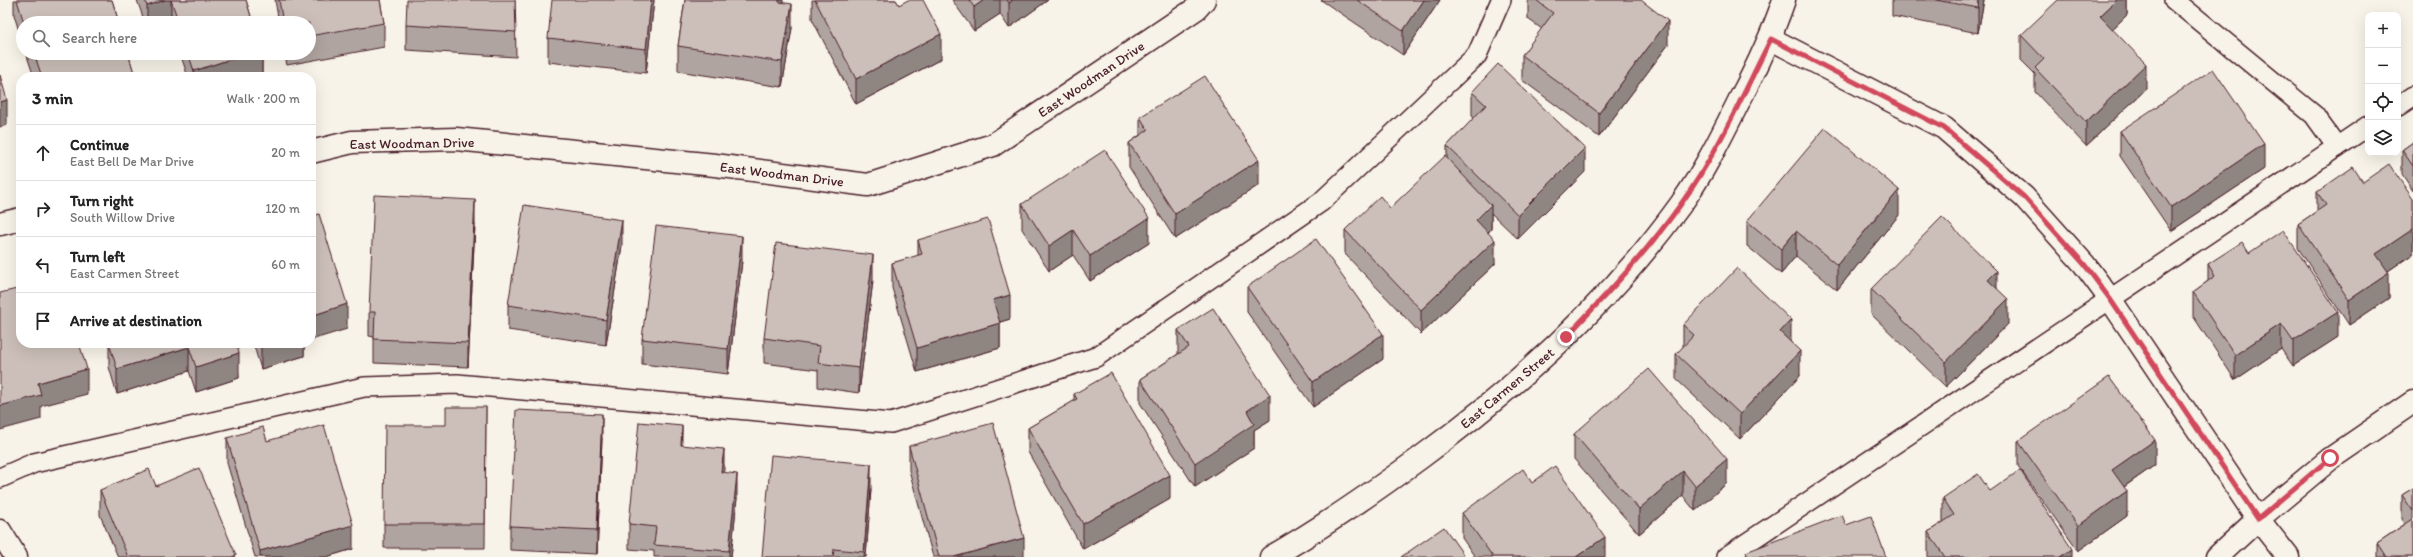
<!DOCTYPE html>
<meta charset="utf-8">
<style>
body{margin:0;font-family:Itim,sans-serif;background:#f2f2f2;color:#222}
.controls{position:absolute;right:12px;top:12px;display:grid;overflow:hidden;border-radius:8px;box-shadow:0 4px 16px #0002}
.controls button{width:36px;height:36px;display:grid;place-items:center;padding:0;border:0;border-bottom:1px solid #e0e0e0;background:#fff;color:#222;font:20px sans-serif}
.stop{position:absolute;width:12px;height:12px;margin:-9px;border:3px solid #d1495b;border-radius:50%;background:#fff}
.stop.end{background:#d1495b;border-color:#fff;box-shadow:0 1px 4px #0008}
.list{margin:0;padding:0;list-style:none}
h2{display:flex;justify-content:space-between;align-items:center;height:52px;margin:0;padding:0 16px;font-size:17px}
h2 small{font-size:13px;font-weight:400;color:#767676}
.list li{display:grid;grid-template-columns:26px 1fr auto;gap:12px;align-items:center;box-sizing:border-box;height:56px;padding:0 16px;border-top:1px solid #e0e0e0}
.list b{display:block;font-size:15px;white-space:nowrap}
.list p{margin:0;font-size:13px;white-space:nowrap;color:#767676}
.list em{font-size:13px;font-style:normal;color:#767676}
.icon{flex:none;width:22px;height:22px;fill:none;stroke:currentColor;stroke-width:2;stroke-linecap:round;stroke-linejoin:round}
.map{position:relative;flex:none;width:2413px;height:557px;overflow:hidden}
.search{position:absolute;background:#fff;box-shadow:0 4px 16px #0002;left:16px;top:16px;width:300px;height:44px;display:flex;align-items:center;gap:10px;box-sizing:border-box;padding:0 14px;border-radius:22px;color:#767676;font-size:15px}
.panel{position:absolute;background:#fff;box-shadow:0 4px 16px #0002;left:16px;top:72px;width:300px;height:276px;border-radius:16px}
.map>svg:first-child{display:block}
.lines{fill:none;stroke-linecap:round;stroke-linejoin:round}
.lane-casing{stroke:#4a1f2b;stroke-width:22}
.street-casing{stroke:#4a1f2b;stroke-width:25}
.lane{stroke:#f7f3e8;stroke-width:19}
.street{stroke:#f7f3e8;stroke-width:22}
.wall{fill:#afa49f;stroke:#4a1f2b}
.shaded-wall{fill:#8f8682;stroke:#4a1f2b}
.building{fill:#ccbfb9;stroke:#4a1f2b}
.route{stroke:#d1495b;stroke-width:5}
.labels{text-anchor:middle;stroke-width:4;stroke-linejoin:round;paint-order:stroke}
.street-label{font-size:14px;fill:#4a1f2b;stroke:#f7f3e8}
</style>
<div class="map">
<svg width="2413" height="557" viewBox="0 0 2413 557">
<rect width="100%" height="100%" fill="#f7f3e8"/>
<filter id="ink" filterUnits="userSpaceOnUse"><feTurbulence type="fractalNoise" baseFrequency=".025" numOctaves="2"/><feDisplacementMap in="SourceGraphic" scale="8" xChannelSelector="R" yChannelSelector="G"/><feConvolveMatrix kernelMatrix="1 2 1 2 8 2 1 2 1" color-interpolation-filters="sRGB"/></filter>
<g filter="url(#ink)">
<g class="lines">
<g class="lane-casing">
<g id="lane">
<polyline points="2174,0 2314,115 2337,147"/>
<polyline points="2398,106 2413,96"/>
<polyline points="0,478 34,463 364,387 457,384 891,423 1096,357 1321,202 1477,55 1501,0"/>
<polyline points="1726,557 2368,126"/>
</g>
</g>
<g class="street-casing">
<g id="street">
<polyline points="1771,39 1944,128 2024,197 2084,264 2110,299 2258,519 2288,557"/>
<polyline points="311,152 352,142 456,139 715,165 868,185 993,145 1197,8 1204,0"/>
<polyline points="0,224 21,219"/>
<polyline points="0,531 16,557"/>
<path d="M1271 557C1322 528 1372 493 1420 458 1518 386 1609 304 1681 204 1704 172 1722 135 1740 99 1757 67 1772 35 1784 0"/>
<polyline points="2217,557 2258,519 2330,459 2413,402"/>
</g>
</g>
<use href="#lane" class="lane"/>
<use href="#street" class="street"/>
</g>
<g class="wall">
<polygon points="14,0 112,0 119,23 23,23 23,44 14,15"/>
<polygon points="137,0 246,0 253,23 145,23"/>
<polygon points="275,0 380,0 384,23 384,47 287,65 284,53 309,53 309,23 279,23"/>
<polygon points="515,0 516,57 406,50 406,25"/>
<polygon points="654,0 646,73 548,62 548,38"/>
<polygon points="685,0 783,0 782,2 792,28 782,87 678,71 678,46"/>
<polygon points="812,0 896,0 899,5 941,59 856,104 812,19"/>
<polygon points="952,0 1048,0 1009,28 1000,14 974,31"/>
<polygon points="1321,0 1440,0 1403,55"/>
<polygon points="1528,0 1641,0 1668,45 1599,137 1522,80 1522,55 1542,29 1528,19"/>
<polygon points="1892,0 1984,0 1978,33 1892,16"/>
<polygon points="2127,0 2127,15 2112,29 2146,89 2086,146 2035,92 2035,74 2021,60 2021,35"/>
<polygon points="26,53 128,53 135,77 34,77"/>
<polygon points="180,53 262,53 262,73 250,77 188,77"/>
<polygon points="1472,92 1585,172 1518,239 1491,213 1491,229 1488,233 1495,264 1421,334 1345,254 1345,230 1390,208 1447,158 1447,146 1474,118 1472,116"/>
<polygon points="1140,117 1259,185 1175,239 1129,167 1129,143 1140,135"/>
<polygon points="2120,131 2264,169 2171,231 2120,156"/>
<polygon points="2413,142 2413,191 2402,174 2402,150"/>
<polygon points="2363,182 2413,199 2413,254 2388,271 2389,298 2349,325 2298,248 2298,224 2317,211 2317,192"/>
<polygon points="1022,204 1149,243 1090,281 1073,255 1049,271 1022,229"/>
<polygon points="1899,215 1837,290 1796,256 1781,274 1747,246 1747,221"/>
<polygon points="475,224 468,367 374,363 374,337 369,336 369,312"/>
<polygon points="918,240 1010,319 1000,322 1000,348 917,372 892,288 892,263 918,256"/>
<polygon points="622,245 606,345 508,330 508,305"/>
<polygon points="2249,253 2338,337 2293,366 2281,349 2235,380 2193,316 2193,292 2208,281 2208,264"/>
<polygon points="742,261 728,374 642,364 642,339"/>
<polygon points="873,280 859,393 818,387 818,370 764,363 764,338"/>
<polygon points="1247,287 1383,359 1313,407 1247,312"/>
<polygon points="1997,288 2008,324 1946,387 1871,314 1871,289"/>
<polygon points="1683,325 1791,343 1800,376 1740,439 1676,379 1676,354 1683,347"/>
<polygon points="1178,330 1270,420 1254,430 1254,448 1195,487 1140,403 1140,379 1178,354"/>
<polygon points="109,343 236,343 239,378 196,392 189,371 117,394 109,367"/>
<polygon points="253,343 304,343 304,356 261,369"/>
<polygon points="1074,394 1170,499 1083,549 1028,452 1028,428 1074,401"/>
<polygon points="486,407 485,548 384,548 384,524 446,425"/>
<polygon points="1574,434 1727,483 1695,511 1683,496 1639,534 1574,459"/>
<polygon points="227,438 353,549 326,557 255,557 227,463"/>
<polygon points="602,438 597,554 510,550 510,526"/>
<polygon points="2018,441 2155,465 2124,487 2127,516 2078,551 2018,466"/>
<polygon points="682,445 724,472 737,498 731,557 654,557 654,551 629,549 629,524"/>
<polygon points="909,446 1024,557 933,557 909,470"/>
<polygon points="1532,483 1605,557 1475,557 1462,538 1462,513"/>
<polygon points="156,486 236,557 118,557 100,515 100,490"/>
<polygon points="2413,488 2413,557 2377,557 2377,543 2405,524 2402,519 2402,495"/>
<polygon points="871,489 866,557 762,557"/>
<polygon points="1990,491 2072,557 1928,557 1928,532 1943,522 1943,498"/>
</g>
<g class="shaded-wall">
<polygon points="165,0 171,0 171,23 147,23 147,6"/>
<polygon points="651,0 654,0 646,73 646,49"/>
<polygon points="779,0 783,0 779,26"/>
<polygon points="984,0 1000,0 1000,14 974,31 974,7"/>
<polygon points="1013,0 1048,0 1009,28 1009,3"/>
<polygon points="1424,0 1440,0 1403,55 1403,31"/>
<polygon points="1979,0 1984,0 1978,33 1978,8"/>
<polygon points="2117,0 2127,0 2127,15 2100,41 2100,16"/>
<polygon points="792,4 792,28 782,87 782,62"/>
<polygon points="1668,21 1668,45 1599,137 1599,113"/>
<polygon points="941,34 941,59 856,104 856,79"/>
<polygon points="249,53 262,53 262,73 250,77 194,77 194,71"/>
<polygon points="2146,64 2146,89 2086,146 2086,122"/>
<polygon points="7,100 7,125 0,127 0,102"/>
<polygon points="2264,144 2264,169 2171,231 2171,207"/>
<polygon points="1585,148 1585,172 1518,239 1518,215"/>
<polygon points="1259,160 1259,185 1175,239 1175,214"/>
<polygon points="1899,190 1899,215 1837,290 1837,265"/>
<polygon points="475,200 475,224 468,367 468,343"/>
<polygon points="1491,205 1491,229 1476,244 1476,220"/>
<polygon points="1149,218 1149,243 1090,281 1090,256"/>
<polygon points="622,220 622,245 606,345 606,320"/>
<polygon points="2413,229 2413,254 2376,279 2376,254"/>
<polygon points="1073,230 1073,255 1049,271 1049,246"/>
<polygon points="1796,231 1796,256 1781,274 1781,249"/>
<polygon points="742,236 742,261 728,374 728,349"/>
<polygon points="1495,240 1495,264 1421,334 1421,310"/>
<polygon points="873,255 873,280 859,393 859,368"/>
<polygon points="1997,271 1997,295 1988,280"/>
<polygon points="2389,273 2389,298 2349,325 2349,300"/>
<polygon points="1010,295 1010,319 993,324 993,300"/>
<polygon points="2008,299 2008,324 1946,387 1946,362"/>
<polygon points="347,304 347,329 311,340 311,316"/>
<polygon points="2338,312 2338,337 2293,366 2293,341"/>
<polygon points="1791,320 1791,344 1780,332"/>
<polygon points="1000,323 1000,348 917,372 917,348"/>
<polygon points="2281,324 2281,349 2235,380 2235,355"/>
<polygon points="1383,334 1383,359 1313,407 1313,382"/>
<polygon points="266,343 304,343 304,356 261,369 261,345"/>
<polygon points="189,347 189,371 117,394 117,369"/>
<polygon points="1800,351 1800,376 1740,439 1740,414"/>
<polygon points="239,353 239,378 196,392 196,367"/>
<polygon points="87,369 87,394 41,406 41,419 0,430 0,406 38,383"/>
<polygon points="1270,395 1270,420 1254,430 1254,448 1195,487 1195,463 1247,411"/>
<polygon points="602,414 602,438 597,554 597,530"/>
<polygon points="682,426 682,451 681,445"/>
<polygon points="2155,440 2155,465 2112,495 2112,470"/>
<polygon points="724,449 724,474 721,472"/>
<polygon points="1727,459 1727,483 1695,511 1695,486"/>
<polygon points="871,464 871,489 866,557 864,557"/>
<polygon points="1683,471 1683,496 1639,534 1639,509"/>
<polygon points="737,474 737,498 731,557 729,557 729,551"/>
<polygon points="1170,475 1170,499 1083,549 1083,524"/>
<polygon points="2127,491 2127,516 2078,551 2078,526"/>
<polygon points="353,525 353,549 326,557 260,557 260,551"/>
<polygon points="1605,537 1605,557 1576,557"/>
<polygon points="1024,538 1024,557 954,557"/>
<polygon points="2072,549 2072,557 2060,557"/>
</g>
<g class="building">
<polygon points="17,0 112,0 119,23 24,23"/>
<polygon points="145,0 165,0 147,6"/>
<polygon points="171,0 246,0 253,23 179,23"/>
<polygon points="279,0 380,0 384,23 309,36 309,23 283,23"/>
<polygon points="407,0 515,0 516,32 406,25"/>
<polygon points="552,0 651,0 646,49 548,38"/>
<polygon points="685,0 779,0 779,2 792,4 782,62 678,46"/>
<polygon points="815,0 896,0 899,5 908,0 923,0 941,34 856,79"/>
<polygon points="969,0 984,0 974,7"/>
<polygon points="1007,0 1013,0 1009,3"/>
<polygon points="1357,0 1424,0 1403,31"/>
<polygon points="1536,0 1641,0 1668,21 1599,113 1522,55 1553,13"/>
<polygon points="1936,0 1979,0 1978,8"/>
<polygon points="2058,0 2117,0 2100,16 2146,64 2086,122 2035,68 2044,59 2021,35"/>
<polygon points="34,53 128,53 135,76 131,77 42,77"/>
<polygon points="188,53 249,53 194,71"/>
<polygon points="1498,64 1585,148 1518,215 1447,146 1486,105 1472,92"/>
<polygon points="2213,69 2264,144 2171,207 2120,131"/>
<polygon points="0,75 7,100 0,102"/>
<polygon points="1205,76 1259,160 1175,214 1129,143 1148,130 1140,117"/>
<polygon points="1825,128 1899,190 1837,265 1796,231 1781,249 1747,221"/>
<polygon points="2413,142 2413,166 2402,150"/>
<polygon points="1105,150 1149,218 1090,256 1073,230 1049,246 1022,204"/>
<polygon points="1445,156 1491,205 1476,220 1495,240 1421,310 1345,230 1380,196 1390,208"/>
<polygon points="2389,164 2413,199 2413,229 2376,254 2389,273 2349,300 2298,224 2326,205 2317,192 2353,167 2363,182"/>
<polygon points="374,195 475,200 468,343 374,339 375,312 369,312"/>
<polygon points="524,205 622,220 606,320 508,305"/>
<polygon points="319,214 347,304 311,316 311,217"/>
<polygon points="1942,217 1997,271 1988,280 2008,299 1946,362 1871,289"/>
<polygon points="988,219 1010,295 993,300 1000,323 917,348 892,263 922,254 918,240"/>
<polygon points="656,226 742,236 728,349 642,339"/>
<polygon points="2283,230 2338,312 2293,341 2281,324 2235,355 2193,292 2215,276 2208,264 2242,242 2249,253"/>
<polygon points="1316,239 1383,334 1313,382 1247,287"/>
<polygon points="776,243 873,255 859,368 818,363 820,346 764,338"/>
<polygon points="1737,268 1791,320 1780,332 1800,351 1740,414 1676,354 1694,335 1683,325"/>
<polygon points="21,288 21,343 79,343 87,369 38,383 41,395 0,406 0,293"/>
<polygon points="1213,308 1270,395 1247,411 1254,424 1195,463 1140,379 1189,347 1178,330"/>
<polygon points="109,343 236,343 239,353 196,367 189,347 117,369"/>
<polygon points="260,343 266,343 261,345"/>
<polygon points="1649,369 1727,459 1695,486 1683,471 1639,509 1574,434"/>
<polygon points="1111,373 1170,475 1083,524 1028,428 1077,399 1074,394"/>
<polygon points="2109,377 2155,440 2112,470 2127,491 2078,526 2018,441"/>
<polygon points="446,407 486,407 485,524 384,524 385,425 446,425"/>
<polygon points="516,410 602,414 597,530 510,526"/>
<polygon points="639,422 682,426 681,445 724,449 721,472 737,474 729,551 654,545 656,527 629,524"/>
<polygon points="993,423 1024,538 954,557 939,557 909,446"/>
<polygon points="324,425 353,525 260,551 227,438 263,427 267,441"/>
<polygon points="771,455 871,464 864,552 834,549 833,557 762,557"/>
<polygon points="1555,466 1605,537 1576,557 1493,557 1462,513 1523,469 1532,483"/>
<polygon points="199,468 236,555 232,557 128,557 100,490 149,469 156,486"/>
<polygon points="2020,470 2072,549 2060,557 1945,557 1928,532 1954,515 1943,498 1978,474 1990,491"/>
<polygon points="2413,488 2413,511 2402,495"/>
<polygon points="1842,515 1846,525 1871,516 1886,557 1748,557 1746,552"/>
<polygon points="2413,519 2413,557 2386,557 2377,543"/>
<polygon points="1444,527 1465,557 1401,557"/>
</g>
</g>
<g class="lines" filter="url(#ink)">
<path class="route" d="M1566 337C1606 295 1647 252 1681 204 1717 154 1743 94 1771 39L1944 128 2024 197 2084 264 2110 299 2258 519 2330 458"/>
</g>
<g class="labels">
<g class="street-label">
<text transform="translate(1091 79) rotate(-34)" y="5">East Woodman Drive</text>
<text transform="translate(412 143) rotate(-1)" y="5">East Woodman Drive</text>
<text transform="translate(782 174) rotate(7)" y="5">East Woodman Drive</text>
<text transform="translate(1507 388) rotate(-40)" y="5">East Carmen Street</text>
</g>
</g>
</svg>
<div class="controls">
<button>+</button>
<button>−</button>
<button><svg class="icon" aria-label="locate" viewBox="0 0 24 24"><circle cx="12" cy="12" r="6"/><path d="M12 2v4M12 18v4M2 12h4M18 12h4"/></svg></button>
<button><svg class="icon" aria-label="layers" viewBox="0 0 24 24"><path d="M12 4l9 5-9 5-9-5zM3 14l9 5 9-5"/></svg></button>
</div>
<div class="stop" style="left:2330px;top:458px"></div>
<div class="stop end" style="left:1566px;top:337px"></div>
<div class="search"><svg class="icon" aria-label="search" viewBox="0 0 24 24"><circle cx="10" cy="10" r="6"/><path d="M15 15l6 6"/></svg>Search here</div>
<section class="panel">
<h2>3 min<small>Walk · 200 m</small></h2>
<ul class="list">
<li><svg class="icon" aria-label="ahead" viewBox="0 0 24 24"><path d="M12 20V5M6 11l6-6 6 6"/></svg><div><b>Continue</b><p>East Bell De Mar Drive</p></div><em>20 m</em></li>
<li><svg class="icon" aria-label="right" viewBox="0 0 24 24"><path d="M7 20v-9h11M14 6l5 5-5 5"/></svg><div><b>Turn right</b><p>South Willow Drive</p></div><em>120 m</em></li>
<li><svg class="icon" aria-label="left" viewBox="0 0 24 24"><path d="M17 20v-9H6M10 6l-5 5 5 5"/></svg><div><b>Turn left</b><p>East Carmen Street</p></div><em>60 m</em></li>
<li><svg class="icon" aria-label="arrive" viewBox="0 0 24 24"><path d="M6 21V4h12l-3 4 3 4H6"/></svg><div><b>Arrive at destination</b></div></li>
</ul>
</section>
</div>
